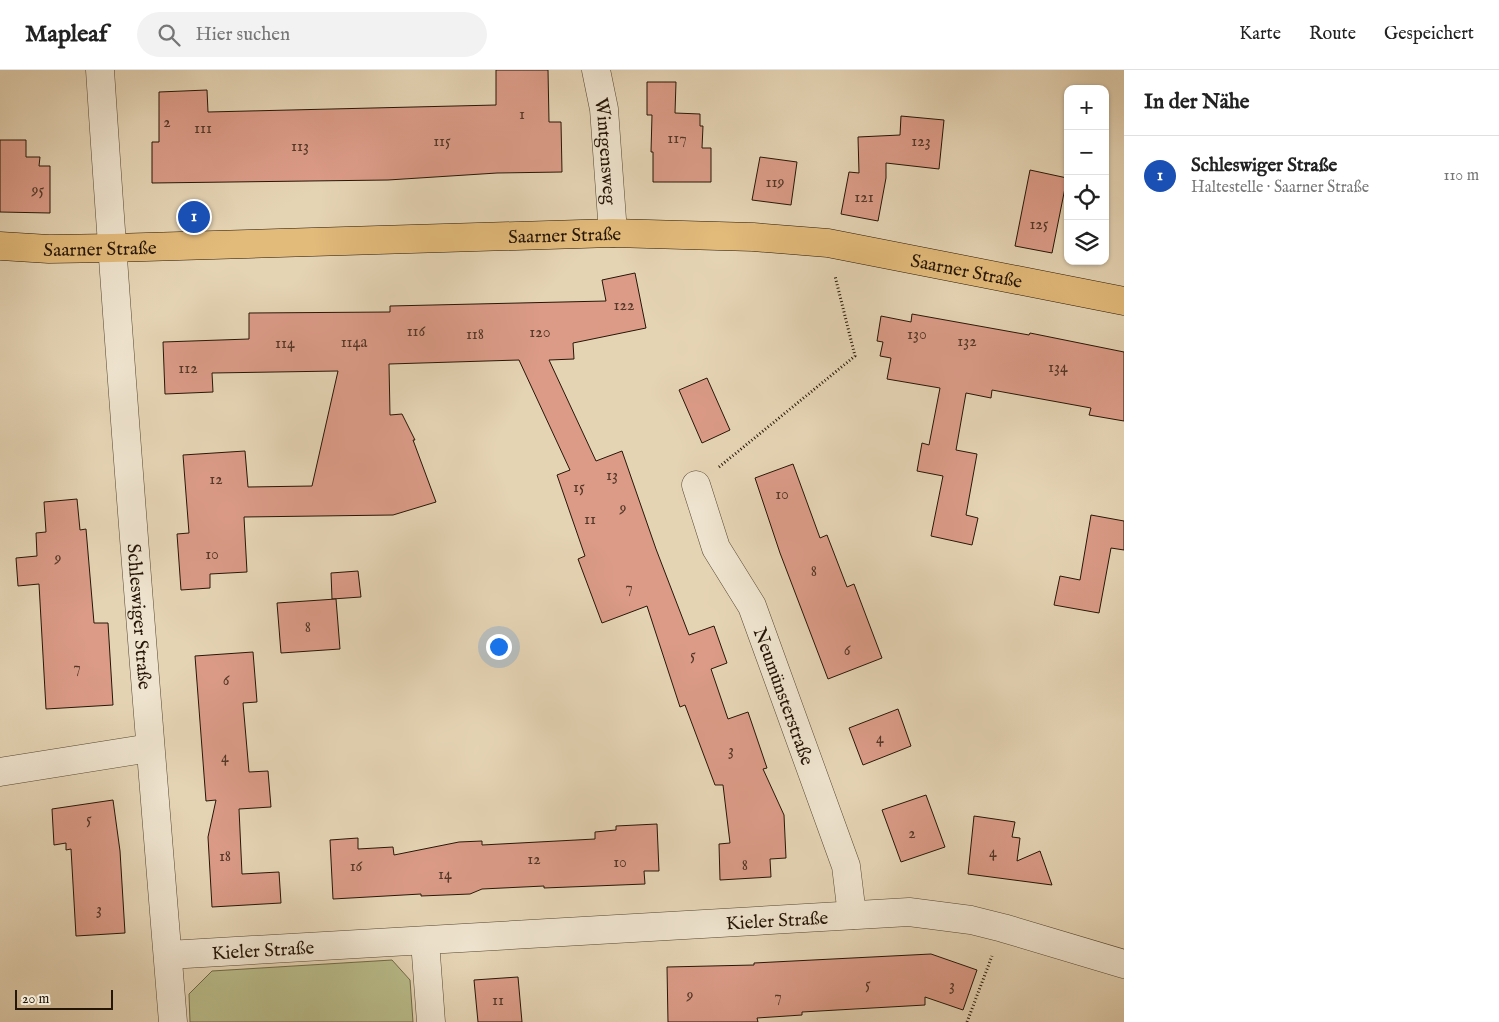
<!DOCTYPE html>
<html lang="de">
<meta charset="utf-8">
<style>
body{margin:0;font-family:"IM FELL English",serif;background:#f2f2f2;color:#222}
.controls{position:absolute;right:15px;top:15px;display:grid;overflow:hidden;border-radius:10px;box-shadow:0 1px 4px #0004}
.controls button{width:45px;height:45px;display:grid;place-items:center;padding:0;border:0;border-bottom:1px solid #e0e0e0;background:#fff;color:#222;font:25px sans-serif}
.scale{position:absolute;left:15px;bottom:12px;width:98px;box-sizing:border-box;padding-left:5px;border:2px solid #261607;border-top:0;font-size:14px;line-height:18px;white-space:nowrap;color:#261607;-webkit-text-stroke:4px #eee3ce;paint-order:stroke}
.you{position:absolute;left:498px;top:576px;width:18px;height:18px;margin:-12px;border:4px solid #fff;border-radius:50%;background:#1a73e8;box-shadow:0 0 0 8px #1a73e833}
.badge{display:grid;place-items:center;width:32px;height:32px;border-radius:50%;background:#7c3aed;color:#fff;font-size:16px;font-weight:700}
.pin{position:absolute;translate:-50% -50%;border:2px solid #fff;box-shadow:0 1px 5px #0006}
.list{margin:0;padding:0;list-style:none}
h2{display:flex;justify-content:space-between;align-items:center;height:65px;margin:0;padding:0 20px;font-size:21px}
h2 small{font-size:16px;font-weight:400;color:#767676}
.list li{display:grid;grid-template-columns:32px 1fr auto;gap:15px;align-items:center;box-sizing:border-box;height:80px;padding:0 20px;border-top:1px solid #e0e0e0}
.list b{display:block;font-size:19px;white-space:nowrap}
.list p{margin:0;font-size:16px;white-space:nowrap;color:#767676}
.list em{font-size:16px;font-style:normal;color:#767676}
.icon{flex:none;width:28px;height:28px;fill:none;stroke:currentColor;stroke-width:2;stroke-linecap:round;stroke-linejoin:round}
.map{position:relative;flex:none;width:1124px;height:952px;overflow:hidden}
header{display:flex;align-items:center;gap:30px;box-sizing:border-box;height:70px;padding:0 25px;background:#fff;border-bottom:1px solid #e0e0e0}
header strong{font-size:24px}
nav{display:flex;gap:28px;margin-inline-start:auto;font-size:18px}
.search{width:350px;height:45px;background:#f2f2f2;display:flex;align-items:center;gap:12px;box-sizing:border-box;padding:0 18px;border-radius:28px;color:#767676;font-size:19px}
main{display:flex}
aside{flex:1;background:#fff}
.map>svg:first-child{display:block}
.green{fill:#b9bc8a;stroke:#706948}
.building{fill:#db9b87;stroke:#261607}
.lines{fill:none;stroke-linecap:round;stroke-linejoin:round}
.minor-casing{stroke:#564632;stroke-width:29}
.major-casing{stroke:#261607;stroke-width:29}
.path{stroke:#261607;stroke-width:3;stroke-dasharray:1 2.5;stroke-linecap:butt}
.minor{stroke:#eee3ce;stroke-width:28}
.major{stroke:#e2ba7a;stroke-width:28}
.labels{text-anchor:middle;stroke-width:4.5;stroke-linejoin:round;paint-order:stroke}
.number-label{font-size:16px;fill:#533727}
.street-label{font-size:19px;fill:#261607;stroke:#eee3ce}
</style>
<header>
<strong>Mapleaf</strong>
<div class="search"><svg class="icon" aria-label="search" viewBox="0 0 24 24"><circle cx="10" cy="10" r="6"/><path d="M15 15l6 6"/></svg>Hier suchen</div>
<nav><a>Karte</a><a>Route</a><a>Gespeichert</a></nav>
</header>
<main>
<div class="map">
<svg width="1124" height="952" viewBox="0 0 1124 952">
<rect width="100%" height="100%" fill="#e5d4b4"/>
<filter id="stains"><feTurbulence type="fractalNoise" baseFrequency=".004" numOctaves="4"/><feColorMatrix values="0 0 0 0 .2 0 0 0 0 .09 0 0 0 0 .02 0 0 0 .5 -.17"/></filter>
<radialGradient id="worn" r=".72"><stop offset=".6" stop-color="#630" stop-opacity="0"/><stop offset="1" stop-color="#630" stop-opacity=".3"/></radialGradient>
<polygon class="green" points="392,890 410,910 413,952 190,952 189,924 212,901"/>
<g class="building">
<polygon points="496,0 548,0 549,52 561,52 562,102 497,103 388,110 152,113 152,72 159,72 159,22 207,20 208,42 496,35"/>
<polygon points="647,12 676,12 675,43 700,44 700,56 703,56 702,78 711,78 711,112 653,112 653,82 651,82 652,45 647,45"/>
<polygon points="901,46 944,50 939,99 886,93 886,108 878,151 841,144 849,102 859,103 858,67 900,65"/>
<polygon points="0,70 26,70 26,87 40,87 39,96 50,96 50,143 0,142"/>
<polygon points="760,87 797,92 791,135 752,130"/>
<polygon points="1030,100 1067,108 1052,183 1015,176"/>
<polygon points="635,203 646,258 573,273 574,289 549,290 596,391 622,381 656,479 689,565 714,556 727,593 711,599 728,649 748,642 767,698 763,699 784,745 786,788 770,789 771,807 720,810 719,774 730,773 723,715 715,715 685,635 680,637 647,536 602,553 578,489 585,486 557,405 570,400 519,290 389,294 390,345 402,344 415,370 413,370 436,432 393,445 244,447 247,502 210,504 210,518 181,520 177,464 189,463 183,385 245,381 248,417 312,416 338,301 212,303 213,322 165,324 163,272 249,269 249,243 390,242 390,236 606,231 602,210"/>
<polygon points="912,244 1029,265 1030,263 1124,282 1124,351 1089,345 1091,338 992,320 991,328 966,323 956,380 977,384 966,445 978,448 972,475 931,466 943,406 917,401 922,373 929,375 940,318 887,309 891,288 880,286 883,272 877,271 881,246 911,252"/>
<polygon points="707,308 730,360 702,373 679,320"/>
<polygon points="793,394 820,468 827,465 847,517 854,514 882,588 828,609 780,483 755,408"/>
<polygon points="77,429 80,460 86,459 94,553 108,553 113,635 46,639 39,514 18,516 16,488 37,486 36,463 46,462 44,432"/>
<polygon points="1091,445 1124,451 1124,480 1111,478 1099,543 1054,535 1060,506 1080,510"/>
<polygon points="358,501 361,527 332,529 331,503"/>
<polygon points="336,529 340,579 281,583 277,533"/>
<polygon points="253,582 257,632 243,633 249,702 268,701 271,737 239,739 242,804 279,802 281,833 212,837 208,767 216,730 206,731 195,586"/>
<polygon points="898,639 911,676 863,695 849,658"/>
<polygon points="926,725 945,777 901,792 882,740"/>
<polygon points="113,730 120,781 125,863 76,866 71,779 66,780 66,773 54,775 52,739"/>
<polygon points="974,746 1015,752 1012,767 1020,768 1017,791 1040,781 1052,815 968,804"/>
<polygon points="657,754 659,801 644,801 645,814 544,818 544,816 482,819 470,824 421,826 421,824 333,829 330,770 358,768 358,779 393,777 394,785 459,772 482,771 482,775 595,769 595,762 616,760 616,756"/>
<polygon points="931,884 977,900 963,940 925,927 925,935 802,942 802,945 757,948 758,952 668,952 667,897 754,895 754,893"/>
<polygon points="518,907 522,952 478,952 474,910"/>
</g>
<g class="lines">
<g class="minor-casing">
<g id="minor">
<path id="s1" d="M100 0C121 318 147 635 173 952"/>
<path id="s2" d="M596 0 604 39 613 163"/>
<path id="s3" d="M696 415 716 478 752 536 846 796 852 845"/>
<polyline points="0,702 150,678"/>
<polyline points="425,871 431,952"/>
<path id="s4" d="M168 885 909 842 971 850 1003 858 1124 894"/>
</g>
</g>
<g class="major-casing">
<g id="major">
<path id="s5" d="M0 176 49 179 112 178 613 163 753 167 828 173 1124 231"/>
</g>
</g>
<g class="path">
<polyline points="719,397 855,286 835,206"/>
<polyline points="967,952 992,886"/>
</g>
<use href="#minor" class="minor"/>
<use href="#major" class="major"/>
</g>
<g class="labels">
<g class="number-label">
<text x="522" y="49">1</text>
<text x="167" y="57">2</text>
<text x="203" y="63">111</text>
<text x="677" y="73">117</text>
<text x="442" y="76">115</text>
<text x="921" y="76">123</text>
<text x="300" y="81">113</text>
<text x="775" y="117">119</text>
<text x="38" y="125">95</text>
<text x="864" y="132">121</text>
<text x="1039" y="159">125</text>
<text x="624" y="240">122</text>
<text x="416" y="266">116</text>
<text x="540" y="267">120</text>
<text x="475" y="269">118</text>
<text x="917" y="269">130</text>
<text x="967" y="276">132</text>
<text x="354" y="277">114a</text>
<text x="285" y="278">114</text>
<text x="1058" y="302">134</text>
<text x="188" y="303">112</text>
<text x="612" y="410">13</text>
<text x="216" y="414">12</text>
<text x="579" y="422">15</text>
<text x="782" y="429">10</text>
<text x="623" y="443">9</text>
<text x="590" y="454">11</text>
<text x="212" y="489">10</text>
<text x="58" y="493">9</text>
<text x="814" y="506">8</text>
<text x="629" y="522">7</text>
<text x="308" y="562">8</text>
<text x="847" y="585">6</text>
<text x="693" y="590">5</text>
<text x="77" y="602">7</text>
<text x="226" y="615">6</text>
<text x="880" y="673">4</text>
<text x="731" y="685">3</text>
<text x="225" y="692">4</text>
<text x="89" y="754">5</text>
<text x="912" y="768">2</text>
<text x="993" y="787">4</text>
<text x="225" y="791">18</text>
<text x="534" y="794">12</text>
<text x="620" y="797">10</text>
<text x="745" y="800">8</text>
<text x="356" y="801">16</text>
<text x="445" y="809">14</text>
<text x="99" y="844">3</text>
<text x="868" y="919">5</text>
<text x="952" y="920">3</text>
<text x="690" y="930">9</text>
<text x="778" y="931">7</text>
<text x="498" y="935">11</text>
</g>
<g class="street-label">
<text dy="7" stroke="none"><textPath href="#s2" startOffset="82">Wintgensweg</textPath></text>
<text dy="7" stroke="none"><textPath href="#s5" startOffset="565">Saarner Straße</textPath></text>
<text dy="7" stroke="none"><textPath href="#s5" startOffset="100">Saarner Straße</textPath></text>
<text dy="7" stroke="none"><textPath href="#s5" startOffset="970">Saarner Straße</textPath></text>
<text dy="7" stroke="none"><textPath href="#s1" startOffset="548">Schleswiger Straße</textPath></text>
<text dy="7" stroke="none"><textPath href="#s3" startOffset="230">Neumünsterstraße</textPath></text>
<text dy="7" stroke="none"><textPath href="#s4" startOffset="610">Kieler Straße</textPath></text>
<text dy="7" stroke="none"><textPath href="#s4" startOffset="95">Kieler Straße</textPath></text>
</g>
</g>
<rect width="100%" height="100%" filter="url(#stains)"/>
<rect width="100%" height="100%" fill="url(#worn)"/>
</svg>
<div class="controls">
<button>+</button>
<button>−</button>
<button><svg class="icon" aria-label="locate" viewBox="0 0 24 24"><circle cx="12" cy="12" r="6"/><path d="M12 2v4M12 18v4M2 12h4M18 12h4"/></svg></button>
<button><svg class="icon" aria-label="layers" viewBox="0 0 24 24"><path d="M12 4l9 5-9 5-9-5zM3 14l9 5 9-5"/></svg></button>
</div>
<div class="scale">20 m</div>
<div class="you"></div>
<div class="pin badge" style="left:194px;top:147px;background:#1a4fb4">1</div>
</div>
<aside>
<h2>In der Nähe<small></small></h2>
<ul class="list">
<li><span class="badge" style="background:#1a4fb4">1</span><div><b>Schleswiger Straße</b><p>Haltestelle · Saarner Straße</p></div><em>110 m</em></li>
</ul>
</aside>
</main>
